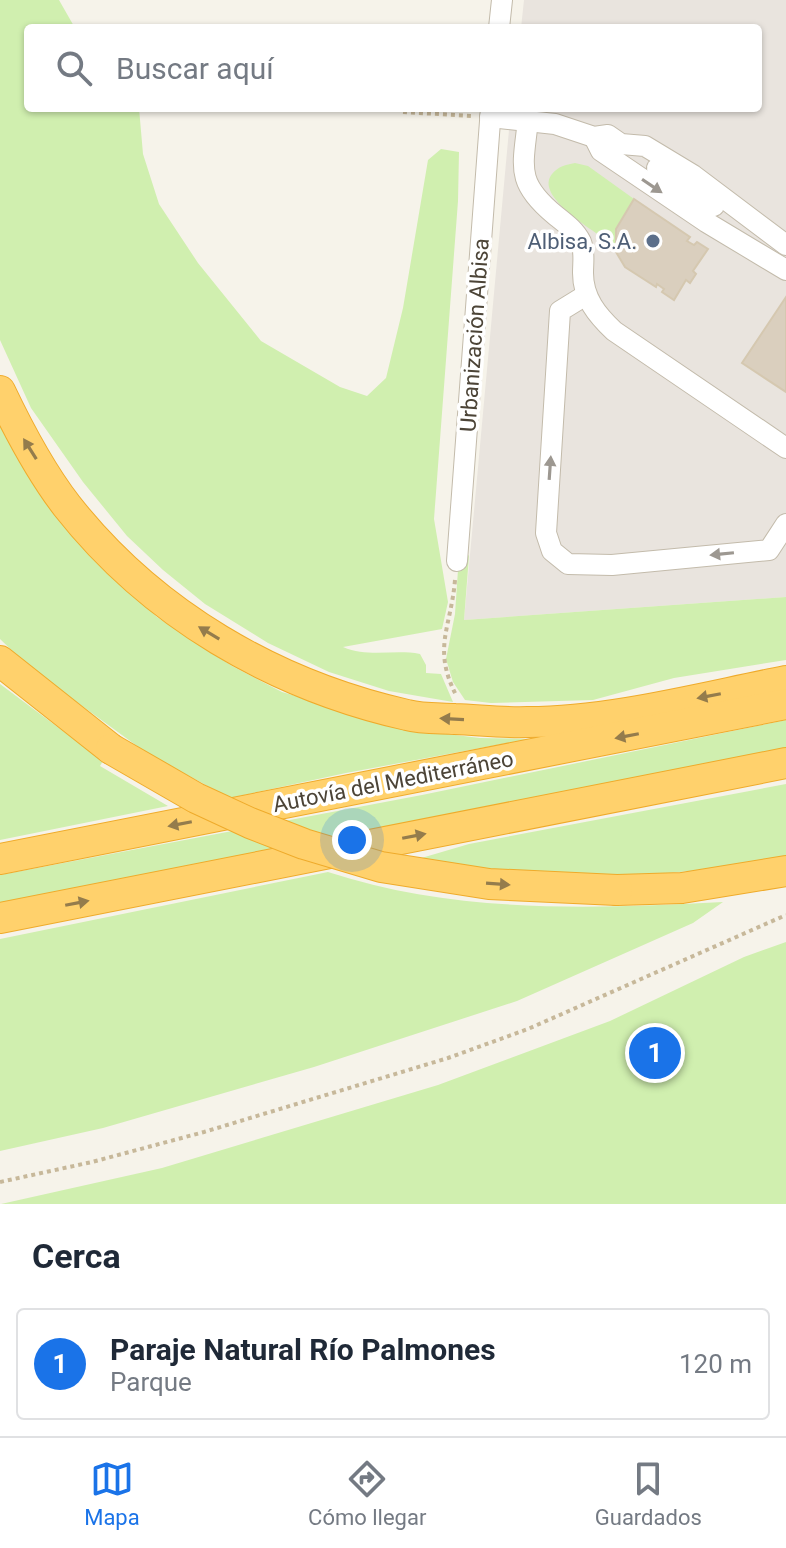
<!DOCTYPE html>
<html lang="es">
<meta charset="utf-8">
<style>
body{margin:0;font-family:Roboto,sans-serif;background:#f2f2f3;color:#1f2937}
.you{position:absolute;left:352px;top:840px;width:28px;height:28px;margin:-20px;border:6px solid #fff;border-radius:50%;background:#1a73e8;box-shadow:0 0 0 12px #1a73e833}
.badge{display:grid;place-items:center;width:52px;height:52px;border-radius:50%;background:#1a73e8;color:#fff;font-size:26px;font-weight:700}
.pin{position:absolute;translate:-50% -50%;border:4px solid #fff;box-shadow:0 2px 8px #0006}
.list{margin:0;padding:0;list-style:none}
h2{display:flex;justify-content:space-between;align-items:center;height:104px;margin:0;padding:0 32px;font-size:34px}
h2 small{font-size:26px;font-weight:400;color:#747a83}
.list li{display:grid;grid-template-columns:52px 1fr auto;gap:24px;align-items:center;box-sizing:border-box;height:112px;margin:0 16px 16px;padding:0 16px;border:2px solid #e0e1e3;border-radius:8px}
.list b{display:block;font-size:30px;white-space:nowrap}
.list p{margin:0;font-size:26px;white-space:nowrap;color:#747a83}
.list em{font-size:26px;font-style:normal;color:#747a83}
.icon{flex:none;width:44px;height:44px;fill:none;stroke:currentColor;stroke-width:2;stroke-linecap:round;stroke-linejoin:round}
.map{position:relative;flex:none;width:786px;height:1204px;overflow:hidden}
.search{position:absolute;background:#fff;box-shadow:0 2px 6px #0004;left:24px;right:24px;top:24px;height:88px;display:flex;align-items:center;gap:20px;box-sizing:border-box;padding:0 28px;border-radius:8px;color:#747a83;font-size:30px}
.sheet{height:232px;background:#fff}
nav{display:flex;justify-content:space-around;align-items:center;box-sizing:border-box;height:112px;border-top:2px solid #e0e1e3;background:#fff;font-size:22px;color:#747a83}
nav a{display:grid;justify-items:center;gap:4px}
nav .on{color:#1a73e8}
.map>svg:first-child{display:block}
.industrial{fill:#e9e4de}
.green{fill:#d0efaf}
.building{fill:#dacfbe;stroke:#d5c8b0;stroke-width:2}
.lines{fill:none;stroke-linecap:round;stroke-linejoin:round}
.minor-casing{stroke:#c3bbab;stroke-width:22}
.highway-casing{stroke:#efab2b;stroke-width:32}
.path{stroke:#c7b89a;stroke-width:4;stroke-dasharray:4 4;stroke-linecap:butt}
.minor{stroke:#fff;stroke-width:20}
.highway{stroke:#ffd16c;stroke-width:30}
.highway-bridge-casing{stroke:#efab2b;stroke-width:32;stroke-linecap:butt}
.highway-bridge{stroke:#ffd16c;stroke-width:30}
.oneway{fill:#9d9891}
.oneway2{fill:#947c4c}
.service-dot{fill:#5c6f8a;stroke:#fff;stroke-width:3}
.labels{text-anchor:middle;stroke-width:7;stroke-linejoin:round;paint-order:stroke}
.service-label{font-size:22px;fill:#4e5e75;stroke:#fff;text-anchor:end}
.street-label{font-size:22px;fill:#4c4437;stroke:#fff}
</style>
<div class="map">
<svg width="786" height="1204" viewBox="0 0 786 1204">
<rect width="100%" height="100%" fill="#f6f3ea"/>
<polygon class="industrial" points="524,0 786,0 786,597 464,620 511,108 758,108 758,28 521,28"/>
<g class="green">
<path d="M0 0H59L75 28H28V108H139L143 154 159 204 198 263 261 341 340 387 367 396 386 378 403 308 428 160 441 149 459 152 458 201 434 519 448 602 442 629 343 647C369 658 394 649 420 654L426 665V673L441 674 453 702 389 691 329 672 268 643 205 604 163 570 127 536 83 482 31 408 0 340Z"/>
<path d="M575 163 588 166 634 199 616 228 615 246C598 233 533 197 552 174 559 166 565 165 575 163Z"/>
<polygon points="0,424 48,503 72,536 157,617 232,666 282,692 414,730 480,738 529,739 346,773 230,798 148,754 30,668 0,639"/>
<polygon points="464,549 469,556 464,620 786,597 786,660 674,678 593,700 491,703 465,700 453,682 446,659 455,614 459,555"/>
<polygon points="0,684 103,761 100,766 168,806 0,840"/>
<polygon points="786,720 786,751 0,905 0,875 422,795"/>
<path d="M786 784V859C731 866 676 874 620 877 555 880 481 871 418 859L469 844Z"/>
<path d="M328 872C456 914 591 909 723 902L693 923 517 1001 314 1067 103 1128 0 1151V939Z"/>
<polygon points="786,942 786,1204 1,1204 162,1168 438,1085 610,1021 744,957"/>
</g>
<g class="building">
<polygon points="634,199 690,237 687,241 694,245 697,242 708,249 693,271 696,274 690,283 686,280 674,300 662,292 664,289 657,284 656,287 625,267 616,252 616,229"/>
<polygon points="786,297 786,392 742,363"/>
</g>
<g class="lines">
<g class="minor-casing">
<g id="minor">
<polyline points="499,28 502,0"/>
<polyline points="490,117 555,124 594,137 608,135 621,144 645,146 693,175 786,245"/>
<path d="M528 120C523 167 515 182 555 215 565 223 575 230 581 242 585 252 583 262 583 273 583 298 597 315 614 331L786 448"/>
<polyline points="594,137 601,151 706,222 786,270"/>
<polyline points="657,168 714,206"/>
<polyline points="586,295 560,311 546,533 552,551 568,564 612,565 769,550 786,524"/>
<polyline points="457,561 491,108"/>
</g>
</g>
<g class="highway-casing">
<g id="highway">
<path d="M0 391C19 431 40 471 67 506 152 614 274 685 407 715 422 719 440 718 455 719 480 720 504 723 528 722 611 722 704 697 786 681"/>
<polyline points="0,661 111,749"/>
<polyline points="0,859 786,704"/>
<polyline points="617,890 682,888 786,871"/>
<polyline points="0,918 786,763"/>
</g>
</g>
<g class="path">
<polyline points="403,112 472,116"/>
<path d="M455 580C451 628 432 648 456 695"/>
<polyline points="0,1182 92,1162 204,1132 448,1058 528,1029 786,915"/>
</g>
<use href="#minor" class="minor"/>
<use href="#highway" class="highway"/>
<g class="highway-bridge-casing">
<polyline id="highway-bridge" points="111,749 196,798 250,823 304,844 381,867 489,884 617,890"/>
</g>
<use href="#highway-bridge" class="highway-bridge"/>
</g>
<defs><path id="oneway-solid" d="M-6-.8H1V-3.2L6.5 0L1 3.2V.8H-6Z" transform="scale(2)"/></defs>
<g class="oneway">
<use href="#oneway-solid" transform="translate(652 186) rotate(34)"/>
<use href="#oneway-solid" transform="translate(550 468) rotate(-86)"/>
<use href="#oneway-solid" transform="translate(722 554) rotate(174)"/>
</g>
<g class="oneway2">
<use href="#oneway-solid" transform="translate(30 449) rotate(-122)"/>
<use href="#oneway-solid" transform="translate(209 633) rotate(-149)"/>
<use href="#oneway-solid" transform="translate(709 696) rotate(169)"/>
<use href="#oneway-solid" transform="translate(452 719) rotate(-177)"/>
<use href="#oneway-solid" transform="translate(627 736) rotate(169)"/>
<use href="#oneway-solid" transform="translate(180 824) rotate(169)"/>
<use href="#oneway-solid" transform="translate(414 836) rotate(-11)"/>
<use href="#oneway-solid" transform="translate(498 884) rotate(4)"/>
<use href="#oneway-solid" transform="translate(77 903) rotate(-11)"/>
</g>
<circle class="service-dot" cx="653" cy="241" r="8"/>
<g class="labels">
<g class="service-label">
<text x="637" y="249">Albisa, S.A.</text>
</g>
<g class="street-label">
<text transform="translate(474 335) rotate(-86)" y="8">Urbanización Albisa</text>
<text transform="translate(393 781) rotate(-11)" y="8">Autovía del Mediterráneo</text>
</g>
</g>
</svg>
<div class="you"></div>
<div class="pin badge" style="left:655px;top:1053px">1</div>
<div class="search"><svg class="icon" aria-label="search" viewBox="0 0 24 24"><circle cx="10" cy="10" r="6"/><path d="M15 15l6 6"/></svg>Buscar aquí</div>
</div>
<section class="sheet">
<h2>Cerca<small></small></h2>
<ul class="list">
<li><span class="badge">1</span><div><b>Paraje Natural Río Palmones</b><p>Parque</p></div><em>120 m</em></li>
</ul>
</section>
<nav>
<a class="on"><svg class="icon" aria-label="map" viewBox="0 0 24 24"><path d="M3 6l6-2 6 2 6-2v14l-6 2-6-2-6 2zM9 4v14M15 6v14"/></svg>Mapa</a>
<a><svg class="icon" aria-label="directions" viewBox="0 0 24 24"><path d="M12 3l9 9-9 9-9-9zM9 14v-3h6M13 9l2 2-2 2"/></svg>Cómo llegar</a>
<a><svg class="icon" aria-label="saved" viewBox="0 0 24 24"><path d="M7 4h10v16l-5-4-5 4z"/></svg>Guardados</a>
</nav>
